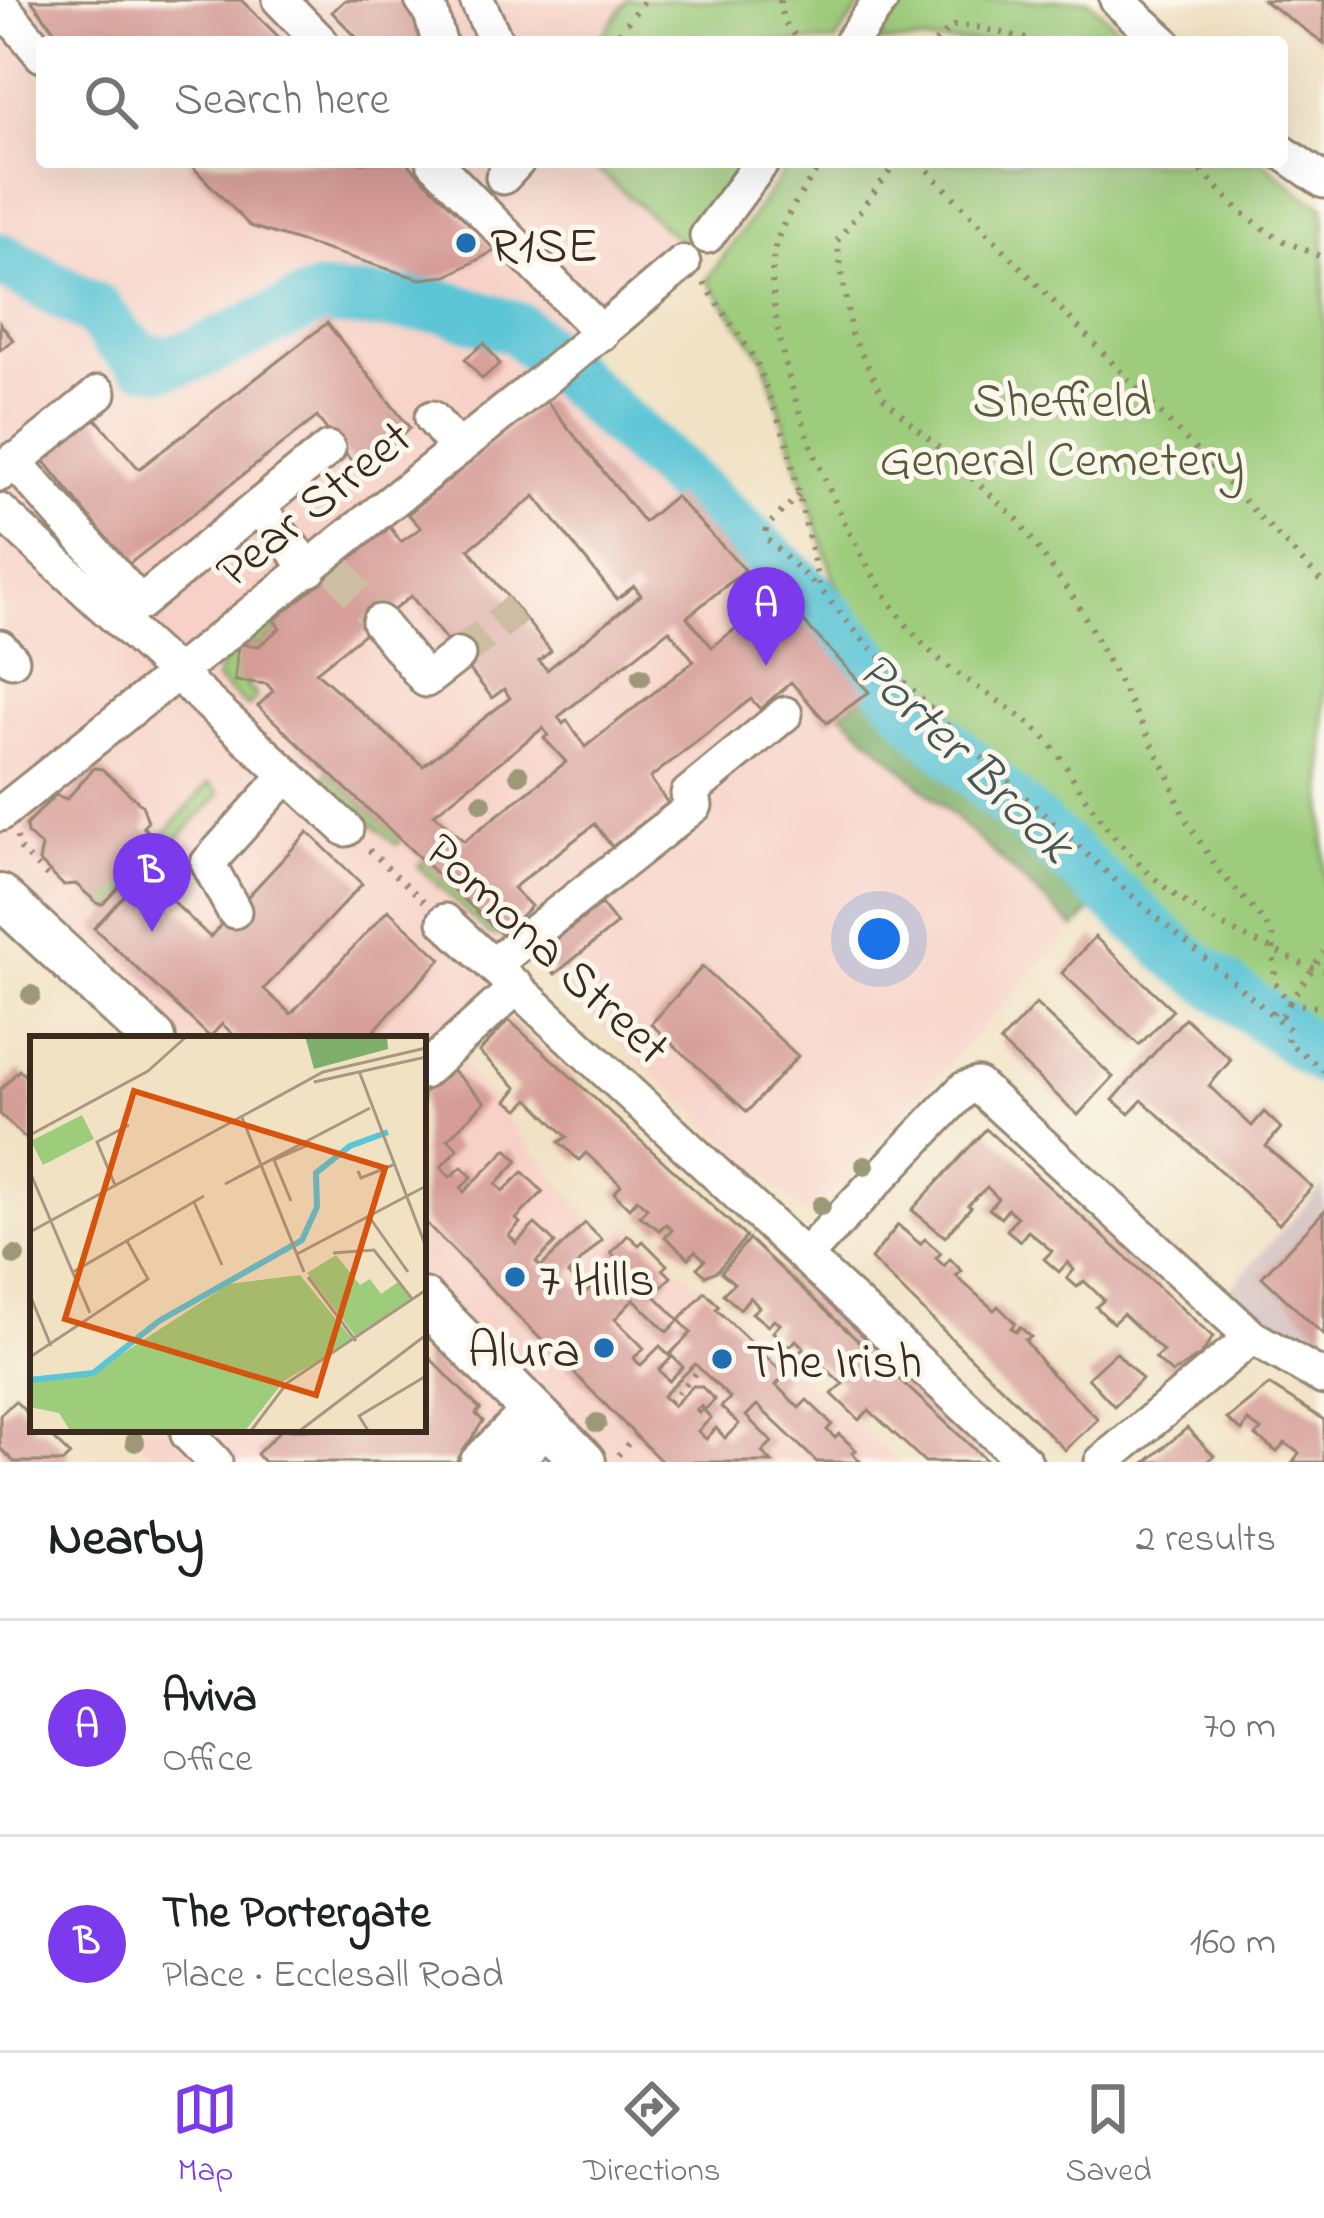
<!DOCTYPE html>
<meta charset="utf-8">
<style>
body{margin:0;font-family:"Indie Flower",sans-serif;background:#f6f6f6;color:#202124}
.you{position:absolute;left:879px;top:939px;width:42px;height:42px;margin:-30px;border:9px solid #fff;border-radius:50%;background:#1a73e8;box-shadow:0 0 0 18px #1a73e833}
.badge{display:grid;place-items:center;width:78px;height:78px;border-radius:50%;background:#7c3aed;color:#fff;font-size:39px;font-weight:700}
.pin{position:absolute;translate:-50% -99px;filter:drop-shadow(0 3px 6px #0008)}
.pin::after{content:'';position:absolute;top:63px;width:42px;height:36px;background:inherit;clip-path:polygon(0 0,100% 0,50% 100%)}
.list{margin:0;padding:0;list-style:none}
h2{display:flex;justify-content:space-between;align-items:center;height:156px;margin:0;padding:0 48px;font-size:51px}
h2 small{font-size:39px;font-weight:400;color:#757577}
.list li{display:grid;grid-template-columns:78px 1fr auto;gap:36px;align-items:center;box-sizing:border-box;height:216px;padding:0 48px;border-top:3px solid #e0e0e0}
.list b{display:block;font-size:45px;white-space:nowrap}
.list p{margin:0;font-size:39px;white-space:nowrap;color:#757577}
.list em{font-size:39px;font-style:normal;color:#757577}
.icon{flex:none;width:66px;height:66px;fill:none;stroke:currentColor;stroke-width:2;stroke-linecap:round;stroke-linejoin:round}
.map{position:relative;flex:none;width:1324px;height:1462px;overflow:hidden}
.search{position:absolute;background:#fff;box-shadow:0 12px 48px #0002;left:36px;right:36px;top:36px;height:132px;display:flex;align-items:center;gap:30px;box-sizing:border-box;padding:0 42px;border-radius:12px;color:#757577;font-size:45px}
.sheet{height:588px;background:#fff}
nav{display:flex;justify-content:space-around;align-items:center;box-sizing:border-box;height:168px;border-top:3px solid #e0e0e0;background:#fff;font-size:33px;color:#757577}
nav a{display:grid;justify-items:center;gap:6px}
nav .on{color:#7c3aed}
.map>svg:first-child{display:block}
.built{fill:#f7d1c7}
.industrial{fill:#d2bfc0}
.green{fill:#9dcc7b;stroke:#6c7b4c;stroke-width:3}
.forest{fill:#7eb06b;stroke:#5c6d44;stroke-width:3}
.lines{fill:none;stroke-linecap:round;stroke-linejoin:round}
.river{stroke:#5bc5d6;stroke-width:54}
.building{fill:#d69c97;fill-rule:evenodd}
.minor-tunnel{stroke:#cdbda3;stroke-width:33;stroke-dasharray:33 16;stroke-linecap:butt}
.minor-casing{stroke:#968671;stroke-width:39}
.major-casing{stroke:#968671;stroke-width:48}
.path{stroke:#968671;stroke-width:6;stroke-dasharray:3 9;stroke-linecap:butt}
.minor{stroke:#fff;stroke-width:33}
.major{stroke:#fff;stroke-width:42}
.tree{fill:#9d9878}
.poi-dot{fill:#1f6fb2;stroke:#fbf7ec;stroke-width:4.5}
.labels{text-anchor:middle;stroke-width:10;stroke-linejoin:round;paint-order:stroke}
.poi-label{font-size:51px;fill:#3b2a1e;stroke:#fbf7ec;text-anchor:start}
.park-label{font-size:51px;fill:#585b3a;stroke:#fbf7ec}
.street-label{font-size:51px;fill:#3b2a1e;stroke:#fbf7ec}
.water-label{font-size:54px;font-style:italic;fill:#455855;stroke:#fbf7ec}
.inset-river{fill:none;stroke:#5bc5d6;stroke-width:6}
.inset-road{fill:none;stroke:#a89882;stroke-width:3}
.view{fill:#d7540e;fill-opacity:0.15;stroke:#d7540e;stroke-width:6}
.inset-edge{fill:none;stroke:#3b2a1e;stroke-width:6}
</style>
<div class="map">
<svg width="1324" height="1462" viewBox="0 0 1324 1462">
<rect width="100%" height="100%" fill="#fbf7ec"/>
<filter id="ink" filterUnits="userSpaceOnUse"><feTurbulence type="fractalNoise" baseFrequency=".00833" numOctaves="2"/><feDisplacementMap in="SourceGraphic" scale="24" xChannelSelector="R" yChannelSelector="G"/><feConvolveMatrix kernelMatrix="1 2 1 2 8 2 1 2 1" color-interpolation-filters="sRGB"/></filter>
<filter id="wash" filterUnits="userSpaceOnUse"><feTurbulence type="fractalNoise" baseFrequency=".004" numOctaves="4" result="noise"/><feDisplacementMap in="SourceGraphic" scale="48" xChannelSelector="R" yChannelSelector="G"/><feGaussianBlur stdDeviation="2.7" result="paint"/><feColorMatrix in="noise" values="0 0 0 0 0 0 0 0 0 0 0 0 0 0 0 0 0 1.4 0 .05"/><feComposite in="paint" operator="in"/></filter>
<g filter="url(#wash)">
<rect width="100%" height="100%" fill="#f1e2c4"/>
<g class="built">
<polygon points="0,0 626,0 597,42 42,42 42,162 590,162 684,250 557,364 809,595 869,692 1097,904 807,1215 530,960 423,1064 423,1039 156,1039 0,896"/>
<polygon points="458,1058 609,1244 629,1223 898,1462 160,1462 127,1429 423,1429 423,1087"/>
</g>
<polygon class="industrial" points="1324,1185 1324,1377 1217,1302"/>
<g class="green">
<polygon points="627,0 865,0 835,42 598,42"/>
<polygon points="903,0 1088,0 1133,42 878,42"/>
<polygon points="589,162 750,162 688,248"/>
<polygon points="791,162 1264,162 1300,193 1324,207 1324,1048 1240,988 875,642 835,582 764,359 707,280"/>
<path d="M272 617 280 628 259 646 239 644 249 691 255 692 256 698 248 707 217 680C221 649 249 635 272 617Z"/>
<polygon points="327,772 401,840 396,845 324,779"/>
<polygon points="209,783 220,794 110,910 103,904"/>
<polygon points="424,861 502,935 490,935 418,866"/>
</g>
<polygon class="forest" points="869,692 1097,904 1075,928 842,713"/>
<g class="lines">
<polyline class="river" points="0,259 98,312 116,337 141,359 165,363 195,355 317,299 442,306 518,329 810,596 930,730 1181,957 1324,1059"/>
</g>
<g id="blocks">
<g class="building">
<polygon points="31,0 241,0 284,42 80,42 71,31 61,39"/>
<polygon points="345,0 404,0 434,32 423,42 361,42 332,12"/>
<polygon points="1263,0 1324,0 1324,43"/>
<polygon points="188,162 406,162 496,250 447,276 420,279 250,226"/>
<polygon points="0,323 13,340 0,350"/>
<polygon points="327,323 410,428 360,472 317,417 128,565 38,453 90,412 139,469"/>
<polygon points="484,343 500,364 482,379 465,359"/>
<path d="M545 399 644 522 675 496 745 570 687 617 712 647 779 595 869 692 827 723 791 682 760 709 751 699 650 778 668 803 612 847 595 824 513 888 531 906 502 935 258 706 273 691 267 684 235 681 238 644 259 646 280 628 274 620 390 527 401 542 421 528 408 514ZM535 496 617 599 634 586 641 595 547 670 539 661 551 651 469 549ZM411 596 492 698 504 689 510 698 423 766 316 672ZM669 630 694 661 585 747 567 720 563 724 558 717ZM543 728 548 735 544 738 566 762 464 841 434 814Z"/>
<polygon points="94,768 102,769 142,805 148,821 143,827 157,840 157,846 103,904 98,904 76,884 63,885 39,861 42,847 27,833 26,825 55,795 67,799"/>
<polygon points="308,832 362,884 264,989 291,1014 388,910 441,959 366,1039 238,1039 222,1024 210,1037 94,928 144,874 210,937"/>
<polygon points="601,904 617,924 555,974 539,953"/>
<polygon points="1095,937 1173,1010 1139,1045 1062,973"/>
<polygon points="702,967 798,1056 747,1112 651,1024"/>
<polygon points="1036,1004 1113,1077 1078,1115 1000,1042"/>
<polygon points="1185,1018 1231,1060 1209,1086 1252,1126 1264,1112 1281,1128 1266,1146 1312,1187 1279,1224 1142,1100 1129,1114 1113,1100"/>
<polygon points="509,1020 746,1237 718,1270 706,1276 697,1268 705,1260 695,1251 689,1258 665,1237 672,1230 666,1224 659,1230 640,1216 647,1208 637,1199 629,1208 614,1193 621,1185 586,1153 579,1160 559,1142 567,1137 529,1099 519,1109 507,1101 517,1088 479,1052"/>
<path d="M451 1069 485 1102 448 1139 458 1149 441 1167 450 1177 462 1167 472 1177 461 1188 464 1192 507 1149 518 1161 496 1184 503 1191 523 1172 543 1192 516 1219 520 1223 509 1235 516 1243 535 1224 545 1233 555 1243 536 1262 541 1267 585 1223 602 1240 568 1274 586 1292 605 1273 614 1282 628 1268 611 1253 628 1235 639 1245 643 1241 667 1265 663 1269 671 1277 654 1295 679 1320 667 1332 634 1299 615 1319 644 1348 634 1358 637 1362 641 1365 660 1346 671 1358 659 1370 669 1381 683 1367 670 1354 691 1333 679 1320 705 1292 719 1306 716 1309 785 1375 776 1385 799 1408 807 1400 832 1424 827 1430 835 1438 839 1434 856 1450 852 1453 861 1462H817L757 1405 746 1416 772 1442 762 1452 772 1462H662L423 1220V1094ZM695 1364 730 1398 721 1407 739 1424 725 1438 716 1428 706 1439 698 1431 711 1418 703 1409 699 1413 696 1410 701 1406 704 1410 715 1400 701 1386H693L673 1406 663 1396Z"/>
<polygon points="19,1070 33,1083 33,1145 0,1114 0,1090"/>
<polygon points="986,1129 1213,1337 1201,1355 1172,1373 1155,1358 1163,1351 1123,1314 1113,1323 1096,1307 1104,1300 1084,1281 1077,1287 1067,1278 1074,1270 1068,1262 1059,1272 1044,1259 1052,1251 1028,1231 1020,1241 1007,1230 1017,1217 1008,1209 1001,1218 989,1209 998,1198 987,1187 968,1205 971,1207 945,1237 912,1210"/>
<polygon points="1324,1211 1324,1335 1262,1277"/>
<polygon points="898,1225 920,1244 925,1239 941,1253 936,1258 944,1266 950,1259 962,1271 956,1276 994,1310 998,1306 1015,1323 1011,1328 1016,1332 1020,1327 1031,1337 1025,1340 1047,1369 1098,1419 1065,1450 871,1259"/>
<polygon points="749,1239 988,1462 925,1462 869,1410 859,1420 832,1394 843,1384 816,1360 810,1367 797,1355 804,1348 796,1340 790,1347 773,1332 780,1324 774,1320 768,1326 752,1313 759,1307 750,1297 740,1309 723,1294 734,1283 721,1272"/>
<polygon points="423,1351 480,1409 476,1414 483,1421 456,1462 264,1462 257,1454 282,1429 423,1429"/>
<polygon points="1116,1352 1142,1379 1114,1406 1088,1378"/>
<polygon points="1269,1385 1324,1420 1324,1462 1293,1462 1299,1453 1285,1443 1277,1452 1256,1436 1261,1430 1248,1421 1242,1431 1227,1419"/>
<polygon points="15,1401 33,1419 33,1429 43,1429 70,1455 63,1462 14,1462 0,1448 0,1415"/>
<polygon points="1187,1428 1214,1456 1207,1462 1146,1462"/>
</g>
</g>
</g>
<g filter="url(#ink)">
<use href="#blocks" fill-opacity="0" stroke="#968671" stroke-width="3"/>
<g class="lines">
<g class="minor-tunnel">
<polyline points="337,569 379,622"/>
<polyline points="458,655 517,609"/>
</g>
<g class="minor-casing">
<g id="minor">
<polyline points="280,0 321,42"/>
<polyline points="422,0 431,13 439,42"/>
<polyline points="477,0 496,42"/>
<polyline points="1117,0 1163,42"/>
<polyline points="0,4 42,55"/>
<polyline points="851,42 881,0"/>
<polyline points="1282,152 1324,181"/>
<polyline points="434,162 602,333"/>
<polyline points="503,177 517,162"/>
<polyline points="707,236 762,162"/>
<polyline points="432,418 458,449"/>
<polyline points="13,460 140,603 328,449"/>
<polyline points="0,474 99,393"/>
<polyline points="259,509 310,569"/>
<polyline points="0,511 346,829"/>
<polyline points="379,622 426,680 458,655"/>
<polyline points="0,647 12,660"/>
<polyline points="0,814 544,380 683,263"/>
<polyline points="234,911 208,863 287,775"/>
<polyline points="445,921 1025,1462"/>
<polyline points="493,965 695,805 688,794 785,714"/>
<polyline points="423,1072 517,987"/>
<polyline points="806,1255 964,1089 977,1085 1252,1337 1324,1378"/>
<polyline points="188,1434 215,1462"/>
<polyline points="477,1462 530,1409"/>
<polyline points="514,1462 548,1427"/>
<polyline points="1102,1462 1252,1337"/>
</g>
</g>
<g class="major-casing">
<g id="major">
<polyline points="0,896 154,1039"/>
<polyline points="423,1300 584,1462"/>
</g>
</g>
<g class="path">
<path d="M780 0C780 19 788 29 802 42"/>
<polyline points="612,42 645,0"/>
<polyline points="935,42 953,26 972,26 1041,42"/>
<path d="M822 162C804 190 777 224 773 259 763 361 855 579 929 650 963 683 1010 703 1045 738 1063 757 1075 784 1091 806 1140 874 1188 913 1265 946 1284 954 1304 968 1324 970"/>
<polyline points="897,162 837,241 851,334 885,399 1018,520 1079,606 1168,774 1183,815 1219,871 1264,921 1273,937 1275,983 1289,1003 1282,1015 1275,1010 1271,1015"/>
<polyline points="920,162 1324,584"/>
<polyline points="1193,162 1240,211 1277,238 1324,258"/>
<polyline points="704,283 755,359 787,442 820,589 861,638 946,724 1141,904 1289,1029 1287,1042 1324,1070"/>
<polyline points="799,495 766,527 765,537 817,587"/>
<polyline points="17,837 19,848 51,880"/>
<polyline points="369,850 425,902"/>
<polyline points="1289,1003 1324,952"/>
<polyline points="1289,1003 1324,1008"/>
<polyline points="669,1402 697,1372"/>
<polyline points="618,1455 636,1435"/>
</g>
<use href="#minor" class="minor"/>
<use href="#major" class="major"/>
</g>
<g class="tree">
<circle cx="641" cy="677" r="10"/>
<circle cx="519" cy="775" r="10"/>
<circle cx="482" cy="803" r="10"/>
<circle cx="31" cy="995" r="10"/>
<circle cx="865" cy="1165" r="10"/>
<circle cx="821" cy="1206" r="10"/>
<circle cx="15" cy="1256" r="10"/>
<circle cx="597" cy="1423" r="10"/>
<circle cx="135" cy="1442" r="10"/>
</g>
</g>
<g class="poi-dot">
<circle cx="466" cy="243" r="12"/>
<circle cx="515" cy="1277" r="12"/>
<circle cx="604" cy="1348" r="12"/>
<circle cx="722" cy="1359" r="12"/>
</g>
<g class="labels">
<g class="poi-label">
<text x="490" y="261">R1SE</text>
<text x="539" y="1295">7 Hills</text>
<text x="580" y="1366" text-anchor="end">Alura</text>
<text x="746" y="1377">The Irish</text>
</g>
<g class="park-label">
<text x="1062" y="416">Sheffield<tspan x="1062" dy="59">General Cemetery</tspan></text>
</g>
<g class="street-label">
<text transform="translate(312 502) rotate(-39)" y="18">Pear Street</text>
<text transform="translate(549 947) rotate(43)" y="18">Pomona Street</text>
</g>
<g class="water-label">
<text transform="translate(968 755) rotate(44)" y="19">Porter Brook</text>
</g>
</g>
<g transform="translate(30 1036)">
<rect width="396" height="396" fill="#f1e2c4"/>
<path d="M52 79 64 103 13 129 1 105ZM306 219 330 249 340 243 351 258 368 246 381 263 327 302 277 237ZM270 239 323 304 254 345 214 396H41L29 377 0 371V341L63 337 199 248Z" fill="#9dcc7b"/>
<path d="M275 0H357L358 13 284 33Z" fill="#7eb06b"/>
<path class="inset-river" d="M0 344 63 337 129 285 272 204 287 171 286 137 320 110 358 96"/>
<path class="inset-road" d="M329 35 396 211M284 46 396 21M211 79 274 236M0 99 118 35 157 0M328 135 331 142 363 129M0 136 60 277M195 148 340 72M85 149 67 106 99 89M261 165 244 124 276 110M164 166 192 229M340 182 378 236M0 196 293 36 396 12M303 217 344 214 383 264M267 218 396 150M43 236 174 160M278 241 326 305M0 259 21 310M0 321 118 243 97 205M220 396 257 347 396 254M268 396 396 299M339 396 329 380 396 340"/>
<path class="view" d="M104 55 355 132 286 359 35 283Z"/>
<rect width="396" height="396" class="inset-edge"/>
</g>
</svg>
<div class="you"></div>
<div class="pin badge" style="left:766px;top:666px">A</div>
<div class="pin badge" style="left:152px;top:932px">B</div>
<div class="search"><svg class="icon" aria-label="search" viewBox="0 0 24 24"><circle cx="10" cy="10" r="6"/><path d="M15 15l6 6"/></svg>Search here</div>
</div>
<section class="sheet">
<h2>Nearby<small>2 results</small></h2>
<ul class="list">
<li><span class="badge">A</span><div><b>Aviva</b><p>Office</p></div><em>70 m</em></li>
<li><span class="badge">B</span><div><b>The Portergate</b><p>Place · Ecclesall Road</p></div><em>160 m</em></li>
</ul>
</section>
<nav>
<a class="on"><svg class="icon" aria-label="map" viewBox="0 0 24 24"><path d="M3 6l6-2 6 2 6-2v14l-6 2-6-2-6 2zM9 4v14M15 6v14"/></svg>Map</a>
<a><svg class="icon" aria-label="directions" viewBox="0 0 24 24"><path d="M12 3l9 9-9 9-9-9zM9 14v-3h6M13 9l2 2-2 2"/></svg>Directions</a>
<a><svg class="icon" aria-label="saved" viewBox="0 0 24 24"><path d="M7 4h10v16l-5-4-5 4z"/></svg>Saved</a>
</nav>
